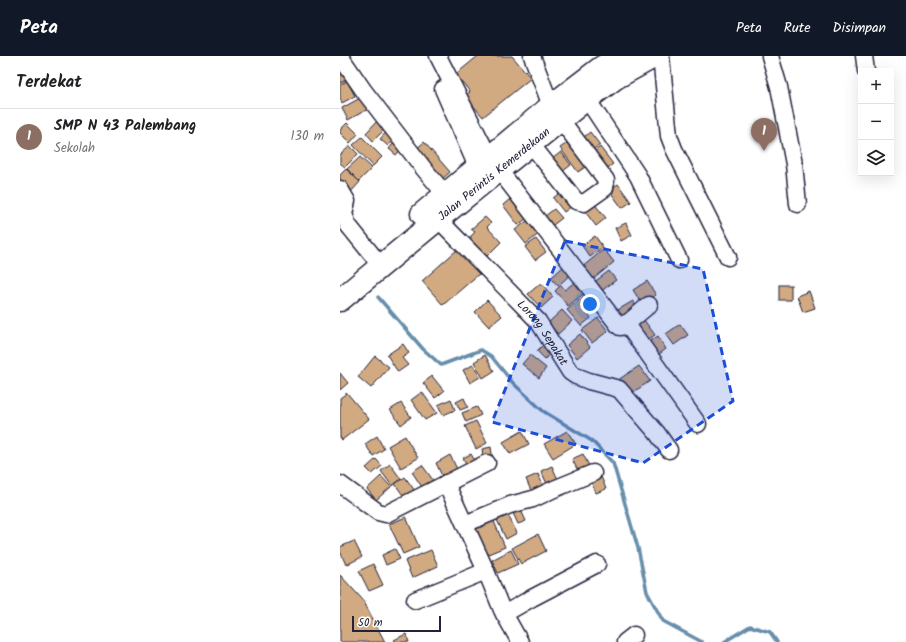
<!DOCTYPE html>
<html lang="id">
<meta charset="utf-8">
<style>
body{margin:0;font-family:Kalam,sans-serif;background:#f6f6f6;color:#202124}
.controls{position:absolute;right:12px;top:12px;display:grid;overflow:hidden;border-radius:0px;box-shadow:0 4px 16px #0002}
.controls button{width:36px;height:36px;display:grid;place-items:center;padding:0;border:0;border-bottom:1px solid #e0e0e0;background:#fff;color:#202124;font:20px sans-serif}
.scale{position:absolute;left:12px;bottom:10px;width:89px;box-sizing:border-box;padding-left:4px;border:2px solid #22223b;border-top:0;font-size:11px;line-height:14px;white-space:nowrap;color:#22223b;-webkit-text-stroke:3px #fff;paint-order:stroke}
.you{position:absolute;left:250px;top:248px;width:14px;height:14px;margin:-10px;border:3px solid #fff;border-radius:50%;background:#1a73e8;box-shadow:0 0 0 6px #1a73e833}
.badge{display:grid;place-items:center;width:26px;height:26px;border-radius:50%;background:#111827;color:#fff;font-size:13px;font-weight:700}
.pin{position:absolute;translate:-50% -33px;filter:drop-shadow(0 1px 2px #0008)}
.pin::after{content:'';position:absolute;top:21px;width:14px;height:12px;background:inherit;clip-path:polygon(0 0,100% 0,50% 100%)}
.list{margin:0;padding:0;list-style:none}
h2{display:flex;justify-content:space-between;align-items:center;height:52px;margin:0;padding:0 16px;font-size:17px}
h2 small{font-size:13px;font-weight:400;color:#757577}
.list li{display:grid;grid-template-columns:26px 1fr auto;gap:12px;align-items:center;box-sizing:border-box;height:56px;padding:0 16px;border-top:1px solid #e0e0e0}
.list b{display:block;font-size:15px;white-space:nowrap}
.list p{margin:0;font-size:13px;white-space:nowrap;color:#757577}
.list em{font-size:13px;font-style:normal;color:#757577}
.icon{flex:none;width:22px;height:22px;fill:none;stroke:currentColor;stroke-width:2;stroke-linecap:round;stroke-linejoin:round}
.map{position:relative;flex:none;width:566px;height:586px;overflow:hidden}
header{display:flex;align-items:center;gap:24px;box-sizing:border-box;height:56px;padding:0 20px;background:#111827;color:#fff}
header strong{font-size:19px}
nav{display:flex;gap:22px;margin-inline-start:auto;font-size:14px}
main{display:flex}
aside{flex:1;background:#fff}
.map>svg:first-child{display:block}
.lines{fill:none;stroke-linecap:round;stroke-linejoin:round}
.stream{stroke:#668eab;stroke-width:3.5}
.building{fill:#d1aa82;stroke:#22223b}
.minor-casing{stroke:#22223b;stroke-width:19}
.highway-casing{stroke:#22223b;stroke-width:25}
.minor{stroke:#fff;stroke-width:16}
.highway{stroke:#fff;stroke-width:22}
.marked{fill:#1d4ed8;fill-opacity:0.2;stroke:#1d4ed8;stroke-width:3;stroke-dasharray:8 5;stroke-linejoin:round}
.labels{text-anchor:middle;stroke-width:4;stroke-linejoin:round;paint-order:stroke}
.street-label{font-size:12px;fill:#22223b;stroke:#fff}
</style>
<header>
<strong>Peta</strong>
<nav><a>Peta</a><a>Rute</a><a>Disimpan</a></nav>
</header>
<main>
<aside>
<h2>Terdekat<small></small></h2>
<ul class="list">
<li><span class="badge" style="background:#8d6e63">1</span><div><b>SMP N 43 Palembang</b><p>Sekolah</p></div><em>130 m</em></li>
</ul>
</aside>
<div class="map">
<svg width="566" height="586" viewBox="0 0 566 586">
<rect width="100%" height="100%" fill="#fff"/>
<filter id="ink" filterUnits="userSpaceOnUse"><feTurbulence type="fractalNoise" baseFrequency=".025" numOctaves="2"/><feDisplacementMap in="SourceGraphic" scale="8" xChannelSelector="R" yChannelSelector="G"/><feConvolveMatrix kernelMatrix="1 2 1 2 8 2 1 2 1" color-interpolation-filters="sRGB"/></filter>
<g filter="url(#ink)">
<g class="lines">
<g class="stream">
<polyline points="38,241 83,293 101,309 141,294 151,300 173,327 203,355 252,385 273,407 298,492 307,536 323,565 362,586"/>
<polyline points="384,586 410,570 430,576 437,586"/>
</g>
</g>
<g class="building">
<polygon points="138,0 172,0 191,22 143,61 125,40 130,36 116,18"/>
<polygon points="0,10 8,23 0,27"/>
<polygon points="7,25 15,40 2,47 0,42 0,29"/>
<polygon points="22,41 28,53 8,64 2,52"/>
<polygon points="38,64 46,72 33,85 26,77"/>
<polygon points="7,67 18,78 10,87 0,77 0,74"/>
<polygon points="49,73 57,81 48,90 40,83"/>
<polygon points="250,76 260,89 248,97 239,85"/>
<polygon points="22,81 42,101 33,110 13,89"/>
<polygon points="233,83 251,107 238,116 220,92"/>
<polygon points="56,84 64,90 56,99 49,93"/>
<polygon points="84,86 110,116 101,124 75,94"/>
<polygon points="10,90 18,98 5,111 0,107 0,99"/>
<polygon points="260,91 273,108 262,116 249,100"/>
<polygon points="221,96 231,109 218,119 208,106"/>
<polygon points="20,101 32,112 19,125 7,113"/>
<polygon points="6,113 20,126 9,138 0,129 0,119"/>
<polygon points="278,128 291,146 282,152 269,134"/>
<polygon points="225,133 236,147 224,156 213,142"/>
<polygon points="176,138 191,159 178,169 163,149"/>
<polygon points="252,145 266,162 256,170 243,153"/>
<polygon points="214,153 222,162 208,173 200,164"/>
<polygon points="145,161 151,167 147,171 161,186 142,205 126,188 132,182 130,181 135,176 131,173"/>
<polygon points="191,162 201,176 186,188 175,174"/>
<polygon points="286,167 292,179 281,185 275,172"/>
<polygon points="255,180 263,191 250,201 242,190"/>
<polygon points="196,183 206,196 195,204 185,191"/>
<polygon points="118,193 140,217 103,249 82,225"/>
<polygon points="264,193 274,206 251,225 241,212"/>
<polygon points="227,207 234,215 218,230 211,222"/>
<polygon points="269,215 276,224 260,236 253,227"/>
<polygon points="237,224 246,236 228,250 215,235 221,229 225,234"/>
<polygon points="307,225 316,239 302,248 293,234"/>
<polygon points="201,227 213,241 201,252 188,238"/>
<rect x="439" y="229" width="12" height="15"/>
<polygon points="469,235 475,252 463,256 457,240"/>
<polygon points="247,237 257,248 247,256 251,262 241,270 227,254"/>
<polygon points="147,244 162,260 149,271 135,256"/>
<polygon points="293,245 298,254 282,264 276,255"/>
<polygon points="222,254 232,265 218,278 208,267"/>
<polygon points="301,260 315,279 303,287 289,268"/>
<polygon points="258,262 268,275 252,287 242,274"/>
<polygon points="340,268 348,279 334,289 326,278"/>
<polygon points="240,278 250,291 237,302 227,289"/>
<polygon points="318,280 326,293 314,302 305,289"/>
<polygon points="63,288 69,297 62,302 68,309 58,316 47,299"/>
<polygon points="204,288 212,295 205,303 197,295"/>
<polygon points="145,299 154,315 143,322 134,306"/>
<polygon points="190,299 206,312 199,322 182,308"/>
<polygon points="35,300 49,311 31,332 18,321"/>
<polygon points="133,309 140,321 130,327 123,314"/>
<polygon points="299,310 310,325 289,339 278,324"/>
<polygon points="0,317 8,327 0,334"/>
<polygon points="92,320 104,335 95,342 83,327"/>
<polygon points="82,336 97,357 85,364 71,344"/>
<polygon points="7,337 29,363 2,384 0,381 0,342"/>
<polygon points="124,342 128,351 120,354 116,346"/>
<polygon points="111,343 115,354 103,359 98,349"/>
<polygon points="61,347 71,361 61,369 50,354"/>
<polygon points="137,351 141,359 126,366 122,357"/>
<polygon points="136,365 147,387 136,393 125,370"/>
<polygon points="182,375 189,388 170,398 163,386"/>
<polygon points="227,375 236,388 213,402 204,388"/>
<polygon points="37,380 44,393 33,400 25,388"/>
<polygon points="65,380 78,402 61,412 48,390"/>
<polygon points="151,391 153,405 144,406 142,393"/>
<polygon points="131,398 135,405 127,409 123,402"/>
<polygon points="243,398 252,416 241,421 232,403"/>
<polygon points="110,399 118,415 103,422 96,407"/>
<polygon points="36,403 42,410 32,418 26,412"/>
<polygon points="50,408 61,423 52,430 41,415"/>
<polygon points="82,409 93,424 82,431 72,416"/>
<polygon points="212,410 220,428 209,432 201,415"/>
<polygon points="198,418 206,436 194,442 186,423"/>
<polygon points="260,418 266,433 256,437 249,422"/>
<polygon points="41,420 51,431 36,444 27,433"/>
<polygon points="65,421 75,435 65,442 55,428"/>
<polygon points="180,452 186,465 178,468 172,455"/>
<polygon points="167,457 177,477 166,483 156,462"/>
<polygon points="66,461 79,491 63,498 49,468"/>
<polygon points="152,461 165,491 146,499 133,470"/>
<polygon points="198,478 206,495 181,508 172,492"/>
<polygon points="14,485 22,501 6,509 0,495 0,491"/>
<polygon points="55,493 60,503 46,509 42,499"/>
<polygon points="91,494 98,510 72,522 65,505"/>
<polygon points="171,494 178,508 158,517 152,504"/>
<polygon points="33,508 43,529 29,535 19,515"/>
<polygon points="0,519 23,544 45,586 0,586"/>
<polygon points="66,578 69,586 56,586 54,584"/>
</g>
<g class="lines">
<g class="minor-casing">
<g id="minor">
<polyline points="0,0 24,35 84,113 105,138"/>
<polyline points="98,0 149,101 233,210 278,269 280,271 284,270 309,249"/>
<polyline points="192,0 211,50"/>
<polyline points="321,0 329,80 334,93 388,201"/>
<polyline points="430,0 439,31 454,108 458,148"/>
<polyline points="524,0 526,15"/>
<polyline points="103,33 137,111"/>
<polyline points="247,43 298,120 339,204"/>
<polyline points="191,88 236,145 244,147 265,132 266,124 221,64"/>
<polyline points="0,133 7,145 4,158 8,169 33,200"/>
<path id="s1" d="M98 163 198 265 230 316 236 320 249 325 279 333 317 377 329 394"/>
<polyline points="286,267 358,368"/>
<polyline points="106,427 146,515 162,554 180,586"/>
<polyline points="0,428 38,456 46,458 147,407"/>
<polyline points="125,468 170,449 193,443 214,433 253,417"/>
<polyline points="75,544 146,515"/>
<polyline points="164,558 192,542 257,508"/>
<polyline points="285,586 294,579"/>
</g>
</g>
<g class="highway-casing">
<g id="highway">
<polyline points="82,158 211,50 262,11 281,0"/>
<path id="s2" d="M0 244 98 163 239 49 277 21 315 0"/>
</g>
</g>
<use href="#minor" class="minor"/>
<use href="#highway" class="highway"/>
</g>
</g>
<path class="marked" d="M225 185 363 213 393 345 303 407 152 366Z"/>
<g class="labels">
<g class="street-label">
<text dy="4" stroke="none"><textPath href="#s2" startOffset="199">Jalan Perintis Kemerdekaan</textPath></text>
<text dy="4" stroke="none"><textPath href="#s1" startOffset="155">Lorong Sepakat</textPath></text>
</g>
</g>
</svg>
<div class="controls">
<button>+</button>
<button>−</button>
<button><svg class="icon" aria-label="layers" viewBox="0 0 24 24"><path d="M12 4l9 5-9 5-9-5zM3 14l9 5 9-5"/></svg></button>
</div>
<div class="scale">50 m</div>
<div class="you"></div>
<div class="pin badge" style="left:424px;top:95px;background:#8d6e63">1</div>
</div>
</main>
